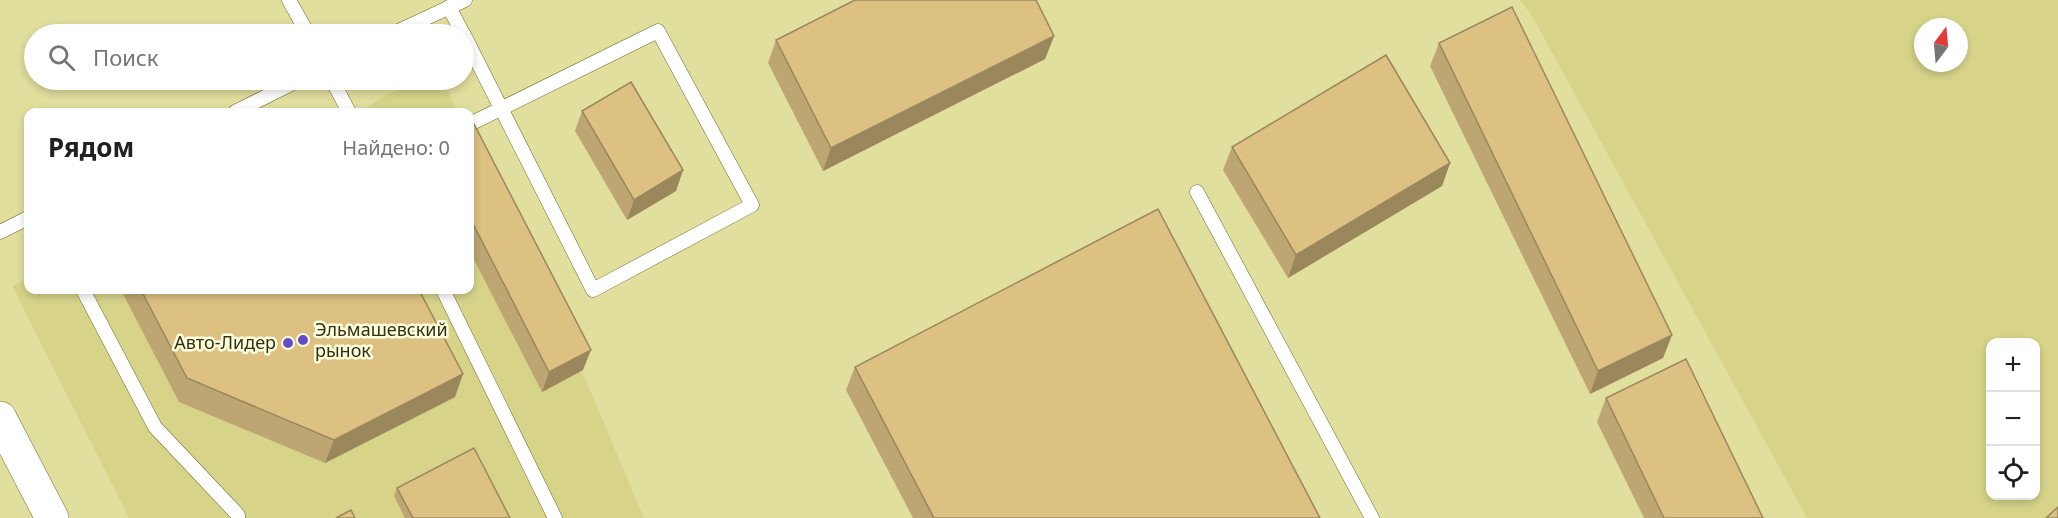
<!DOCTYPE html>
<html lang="ru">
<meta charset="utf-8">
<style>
body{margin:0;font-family:"Noto Sans",sans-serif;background:#f6f6f6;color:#202124}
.controls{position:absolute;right:18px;bottom:18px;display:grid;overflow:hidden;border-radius:12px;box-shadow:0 3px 9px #0003}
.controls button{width:54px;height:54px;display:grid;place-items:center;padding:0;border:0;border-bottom:2px solid #e0e0e0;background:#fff;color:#202124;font:30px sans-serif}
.compass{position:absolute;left:1914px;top:18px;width:54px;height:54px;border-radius:50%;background:#fff;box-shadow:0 3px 9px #0003;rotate:16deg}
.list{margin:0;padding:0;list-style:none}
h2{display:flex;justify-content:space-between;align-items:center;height:78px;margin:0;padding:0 24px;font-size:26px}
h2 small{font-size:20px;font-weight:400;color:#757577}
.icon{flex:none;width:33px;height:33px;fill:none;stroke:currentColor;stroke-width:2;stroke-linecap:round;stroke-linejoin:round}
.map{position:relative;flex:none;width:2058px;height:518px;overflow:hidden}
.search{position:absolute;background:#fff;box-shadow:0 3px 9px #0003;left:24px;top:24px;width:450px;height:66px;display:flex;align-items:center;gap:15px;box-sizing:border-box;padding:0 21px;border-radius:33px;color:#757577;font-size:22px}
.panel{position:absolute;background:#fff;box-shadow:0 3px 9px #0003;left:24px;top:108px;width:450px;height:186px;border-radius:12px}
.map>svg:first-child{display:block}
.built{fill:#d7d48a;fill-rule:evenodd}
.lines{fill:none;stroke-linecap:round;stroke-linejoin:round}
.service-casing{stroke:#706d2d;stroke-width:15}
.primary-casing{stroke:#706d2d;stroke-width:34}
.service{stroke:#fff;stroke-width:14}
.primary{stroke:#fff;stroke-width:33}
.wall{fill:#bda671}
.shaded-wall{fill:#9a875c}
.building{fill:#dcc183;stroke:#9a875c;stroke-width:1.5}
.poi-dot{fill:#624cc5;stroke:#fffedd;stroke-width:2}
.labels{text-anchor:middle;stroke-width:5;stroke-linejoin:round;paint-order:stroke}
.poi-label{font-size:18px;fill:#313016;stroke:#fffedd;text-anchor:start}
</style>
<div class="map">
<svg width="2058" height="518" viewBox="0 0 2058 518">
<rect width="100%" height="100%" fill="#e1df9d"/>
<g class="built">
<path d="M1520 0H2058V518H1807L1532 16ZM1923 27H1959V63H1923ZM1990 342H2036V496H1990Z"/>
<polygon points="413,80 443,80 458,112 358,112"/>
<polygon points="470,136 590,390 644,518 129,518 12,286 28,278 28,290 470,290"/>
</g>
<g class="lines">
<g class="service-casing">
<g id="service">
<polyline points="289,0 308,34"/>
<polyline points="449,7 463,34"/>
<polyline points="392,34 465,0"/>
<polyline points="464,35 593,290 752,205 658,31 470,124"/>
<polyline points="332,80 349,112"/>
<polyline points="235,112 299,80"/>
<polyline points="1197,192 1372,518"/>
<polyline points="0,232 28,218"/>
<polyline points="83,290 155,427 238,515 238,518"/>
<polyline points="443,290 555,518"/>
</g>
</g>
<g class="primary-casing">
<polyline id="primary" points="0,418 52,518"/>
</g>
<use href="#service" class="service"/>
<use href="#primary" class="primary"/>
</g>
<g class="wall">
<polygon points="1054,36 1045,59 823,171 768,63 776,40"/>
<polygon points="1439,43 1672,335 1663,358 1590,394 1430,66"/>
<polygon points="582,111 683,170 676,191 627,220 575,131"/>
<polygon points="470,126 583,370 542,392 470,252"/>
<polygon points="1232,147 1450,163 1442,186 1288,278 1223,170"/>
<polygon points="121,290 419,290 455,397 325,463 179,402"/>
<polygon points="855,367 1320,518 913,518 846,390"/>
<polygon points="1606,398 1763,518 1644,518 1597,422"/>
<polygon points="397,488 510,518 405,518 394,496"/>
</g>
<g class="shaded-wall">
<polygon points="1054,36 1045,59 823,171 831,148"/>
<polygon points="1450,163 1442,186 1288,278 1296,255"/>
<polygon points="683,170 676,191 627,220 634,200"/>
<polygon points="1672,335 1663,358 1590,394 1598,371"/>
<polygon points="591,350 583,370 542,392 549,372"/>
<polygon points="463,374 455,397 325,463 334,440"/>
</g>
<g class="building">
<polygon points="855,0 1036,0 1054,36 831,148 776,40"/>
<polygon points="1512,7 1672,335 1598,371 1439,43"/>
<polygon points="1386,55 1450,163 1296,255 1232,147"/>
<polygon points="631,82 683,170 634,200 582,111"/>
<polygon points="474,124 591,350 549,372 470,218 470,126"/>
<polygon points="1158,209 1320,518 934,518 855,367"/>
<polygon points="141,290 419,290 463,374 334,440 187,378"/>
<polygon points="1686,359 1763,518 1664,518 1606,398"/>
<polygon points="474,448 510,518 413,518 397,488"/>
<polygon points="2058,507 2058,518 2046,518"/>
<polygon points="351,510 355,518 336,518"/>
</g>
<g class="poi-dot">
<circle cx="303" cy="340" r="6"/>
<circle cx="288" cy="343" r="6"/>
</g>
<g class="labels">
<g class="poi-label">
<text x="315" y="336">Эльмашевский<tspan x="315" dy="21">рынок</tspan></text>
<text x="276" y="349" text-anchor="end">Авто-Лидер</text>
</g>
</g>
</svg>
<div class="controls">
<button>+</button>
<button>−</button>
<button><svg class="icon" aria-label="locate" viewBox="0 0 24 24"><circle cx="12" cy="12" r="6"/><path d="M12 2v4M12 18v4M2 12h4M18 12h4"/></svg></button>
</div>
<svg class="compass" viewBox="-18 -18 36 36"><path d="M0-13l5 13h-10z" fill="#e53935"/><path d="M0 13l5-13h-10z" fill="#757577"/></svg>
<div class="search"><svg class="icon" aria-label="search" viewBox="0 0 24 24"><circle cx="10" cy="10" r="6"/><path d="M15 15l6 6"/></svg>Поиск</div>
<section class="panel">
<h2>Рядом<small>Найдено: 0</small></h2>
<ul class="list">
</ul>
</section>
</div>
